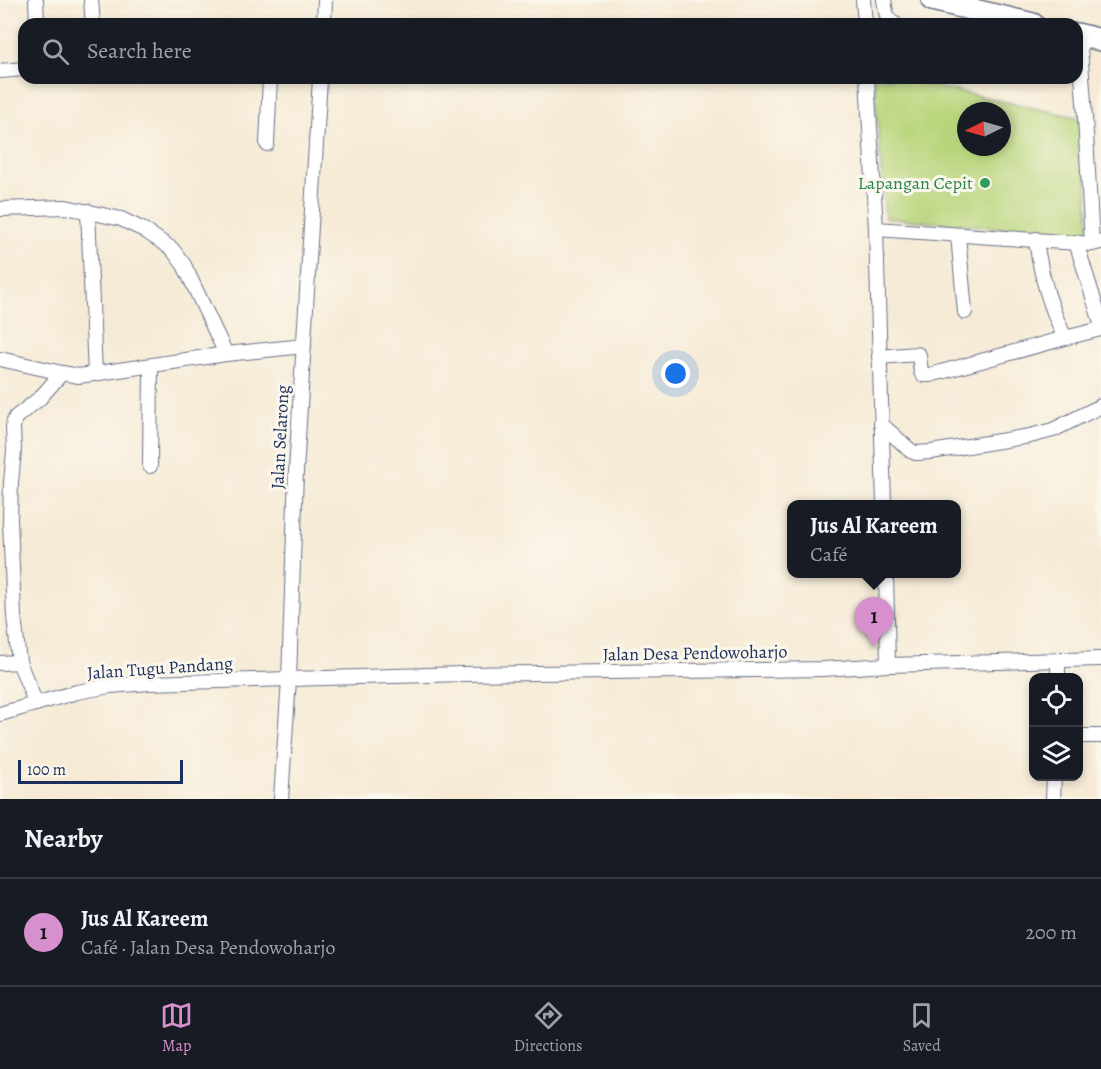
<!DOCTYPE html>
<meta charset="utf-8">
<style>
body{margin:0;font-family:Alegreya,serif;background:#20242c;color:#f1f3f6}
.controls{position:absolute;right:18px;bottom:18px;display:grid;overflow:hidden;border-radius:12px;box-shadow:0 3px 9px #0003}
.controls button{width:54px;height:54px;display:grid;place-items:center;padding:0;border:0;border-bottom:2px solid #363941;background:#171b24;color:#f1f3f6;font:30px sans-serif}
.compass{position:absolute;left:957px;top:102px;width:54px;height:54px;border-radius:50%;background:#171b24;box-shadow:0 3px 9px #0003;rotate:265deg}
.scale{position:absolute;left:18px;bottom:15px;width:165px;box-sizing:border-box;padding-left:6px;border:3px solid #1b2f5e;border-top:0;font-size:16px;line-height:21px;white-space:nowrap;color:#1b2f5e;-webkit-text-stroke:4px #fbf7ec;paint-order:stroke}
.you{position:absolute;left:676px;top:374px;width:21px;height:21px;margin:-15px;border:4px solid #fff;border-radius:50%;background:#1a73e8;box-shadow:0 0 0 9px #1a73e833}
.badge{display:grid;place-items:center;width:39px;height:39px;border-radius:50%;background:#d690ce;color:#111;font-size:20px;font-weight:700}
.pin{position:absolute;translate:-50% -50px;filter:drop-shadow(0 2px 3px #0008)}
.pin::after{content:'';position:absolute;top:32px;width:21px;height:18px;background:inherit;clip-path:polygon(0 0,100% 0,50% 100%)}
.popup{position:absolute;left:787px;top:500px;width:174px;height:78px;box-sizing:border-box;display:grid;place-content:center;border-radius:12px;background:#171b24;filter:drop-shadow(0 2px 4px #0005);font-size:20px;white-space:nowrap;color:#9ea1a6}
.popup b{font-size:22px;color:#f1f3f6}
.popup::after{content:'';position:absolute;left:50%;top:100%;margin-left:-12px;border:12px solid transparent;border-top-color:#171b24}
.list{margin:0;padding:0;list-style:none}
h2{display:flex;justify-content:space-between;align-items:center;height:78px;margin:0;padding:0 24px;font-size:26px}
h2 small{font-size:20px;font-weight:400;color:#9ea1a6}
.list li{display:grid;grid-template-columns:39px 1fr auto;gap:18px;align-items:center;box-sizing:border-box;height:108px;padding:0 24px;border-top:2px solid #363941}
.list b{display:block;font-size:22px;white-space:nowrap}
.list p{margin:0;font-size:20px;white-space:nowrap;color:#9ea1a6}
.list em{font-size:20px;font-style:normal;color:#9ea1a6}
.icon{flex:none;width:33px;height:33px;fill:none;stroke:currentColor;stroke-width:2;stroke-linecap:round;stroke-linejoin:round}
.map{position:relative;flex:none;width:1101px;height:799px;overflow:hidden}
.search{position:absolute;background:#171b24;box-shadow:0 3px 9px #0003;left:18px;right:18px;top:18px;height:66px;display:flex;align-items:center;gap:15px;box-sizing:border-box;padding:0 21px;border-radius:18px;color:#9ea1a6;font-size:22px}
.sheet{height:186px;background:#171b24}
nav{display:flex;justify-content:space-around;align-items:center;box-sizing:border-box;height:84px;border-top:2px solid #363941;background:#171b24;font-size:16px;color:#9ea1a6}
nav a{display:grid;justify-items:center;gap:3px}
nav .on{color:#d690ce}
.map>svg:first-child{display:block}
.green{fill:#b9d57b;stroke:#6a826c;stroke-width:1.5;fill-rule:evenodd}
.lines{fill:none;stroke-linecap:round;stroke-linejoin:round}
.street-casing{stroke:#687088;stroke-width:16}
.primary-casing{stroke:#687088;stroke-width:24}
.street{stroke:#fff;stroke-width:14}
.primary{stroke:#fff;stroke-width:21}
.leisure-dot{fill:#2e9e5b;stroke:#fbf7ec;stroke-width:2}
.labels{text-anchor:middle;stroke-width:6;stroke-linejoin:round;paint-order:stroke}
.leisure-label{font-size:18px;fill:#27864d;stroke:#fbf7ec;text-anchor:end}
.street-label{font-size:18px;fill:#1b2f5e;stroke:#fbf7ec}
</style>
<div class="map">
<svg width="1101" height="799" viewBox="0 0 1101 799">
<rect width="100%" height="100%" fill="#fbf7ec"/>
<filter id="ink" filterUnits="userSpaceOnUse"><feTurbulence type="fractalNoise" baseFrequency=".0167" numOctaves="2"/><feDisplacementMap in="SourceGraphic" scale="12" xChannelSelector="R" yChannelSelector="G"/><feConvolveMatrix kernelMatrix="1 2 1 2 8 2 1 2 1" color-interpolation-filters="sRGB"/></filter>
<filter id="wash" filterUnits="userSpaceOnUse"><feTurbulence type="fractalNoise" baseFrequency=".008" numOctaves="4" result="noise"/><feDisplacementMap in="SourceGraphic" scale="24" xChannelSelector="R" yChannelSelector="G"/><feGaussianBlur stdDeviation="1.35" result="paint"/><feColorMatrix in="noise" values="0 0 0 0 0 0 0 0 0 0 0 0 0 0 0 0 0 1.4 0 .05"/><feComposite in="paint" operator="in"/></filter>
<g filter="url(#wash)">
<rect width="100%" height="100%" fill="#f6ead5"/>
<path class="green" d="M874 78H895L1085 119 1089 235 885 218ZM966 111H1002V147H966Z"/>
</g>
<g filter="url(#ink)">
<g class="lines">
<g class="street-casing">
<g id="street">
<polyline points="36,0 37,24"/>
<polyline points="91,0 93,24"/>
<polyline points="863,0 865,24"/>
<path d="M884 0C886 9 885 20 895 24"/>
<polyline points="324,24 325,0"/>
<polyline points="1079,34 1085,117 1092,244"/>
<polyline points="0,71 24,69"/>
<polyline points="867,78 876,229 884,504"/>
<polyline points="267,144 270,78"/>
<polyline points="0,209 66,207 121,219 144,230 172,249 184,265 226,354"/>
<polyline points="88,211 95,374"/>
<polyline points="876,229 1092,244 1101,242"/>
<polyline points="958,235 965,312"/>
<path d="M1036 239C1040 274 1050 307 1065 338L1101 329"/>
<polyline points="1076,242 1101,323"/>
<polyline points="879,357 917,354 919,355 921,372 923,375 930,375 1065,338"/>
<polyline points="0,359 62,373 79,376 226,354 304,346"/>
<polyline points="881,424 911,451 916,453 931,452 1030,436 1053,430 1101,406"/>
<polyline points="150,466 151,366"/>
<polyline points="886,574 888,665"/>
<polyline points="0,663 19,662"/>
<polyline points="1058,678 1058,661"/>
<polyline points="36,704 19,662 14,616 10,520 11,482 14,451 13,427 14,421 16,417 40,398 62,373"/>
<polyline points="0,714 77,692 110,686 149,683 463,674 823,669 888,665 1101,659"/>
<polyline points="1078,736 1101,736"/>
<polyline points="281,799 289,679 296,472 320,78"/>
<polyline points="1053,799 1054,776"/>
</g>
</g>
<g class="primary-casing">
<g id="primary">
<polyline points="932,0 1033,24"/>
<polyline points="1077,34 1101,40"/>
</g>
</g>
<use href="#street" class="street"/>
<use href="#primary" class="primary"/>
</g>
</g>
<circle class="leisure-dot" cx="985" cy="183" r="6"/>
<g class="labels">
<g class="leisure-label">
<text x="973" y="189">Lapangan Cepit</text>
</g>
<g class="street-label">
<text transform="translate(280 437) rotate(-87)" y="6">Jalan Selarong</text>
<text transform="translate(695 653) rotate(-1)" y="6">Jalan Desa Pendowoharjo</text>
<text transform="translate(160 668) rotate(-4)" y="6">Jalan Tugu Pandang</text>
</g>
</g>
</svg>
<div class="controls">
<button><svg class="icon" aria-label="locate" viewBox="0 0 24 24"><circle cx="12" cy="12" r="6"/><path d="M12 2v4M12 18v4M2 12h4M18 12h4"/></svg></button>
<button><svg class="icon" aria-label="layers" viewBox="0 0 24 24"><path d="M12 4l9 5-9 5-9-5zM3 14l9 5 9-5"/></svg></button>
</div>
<svg class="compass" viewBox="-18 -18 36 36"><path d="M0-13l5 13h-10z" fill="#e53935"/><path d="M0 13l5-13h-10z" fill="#9ea1a6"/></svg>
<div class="scale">100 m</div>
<div class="you"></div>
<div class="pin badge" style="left:874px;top:647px">1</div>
<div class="popup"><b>Jus Al Kareem</b>Café</div>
<div class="search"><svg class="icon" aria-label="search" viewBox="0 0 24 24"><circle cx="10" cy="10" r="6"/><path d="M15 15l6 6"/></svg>Search here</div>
</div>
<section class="sheet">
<h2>Nearby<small></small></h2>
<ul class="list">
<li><span class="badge">1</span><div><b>Jus Al Kareem</b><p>Café · Jalan Desa Pendowoharjo</p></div><em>200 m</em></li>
</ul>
</section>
<nav>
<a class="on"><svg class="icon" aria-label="map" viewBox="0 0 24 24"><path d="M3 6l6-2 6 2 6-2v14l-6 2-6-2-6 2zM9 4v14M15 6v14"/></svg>Map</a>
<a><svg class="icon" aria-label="directions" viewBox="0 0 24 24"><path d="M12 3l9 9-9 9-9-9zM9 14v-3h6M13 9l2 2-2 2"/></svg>Directions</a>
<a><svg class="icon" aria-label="saved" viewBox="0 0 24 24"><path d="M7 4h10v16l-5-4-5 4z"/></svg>Saved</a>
</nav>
